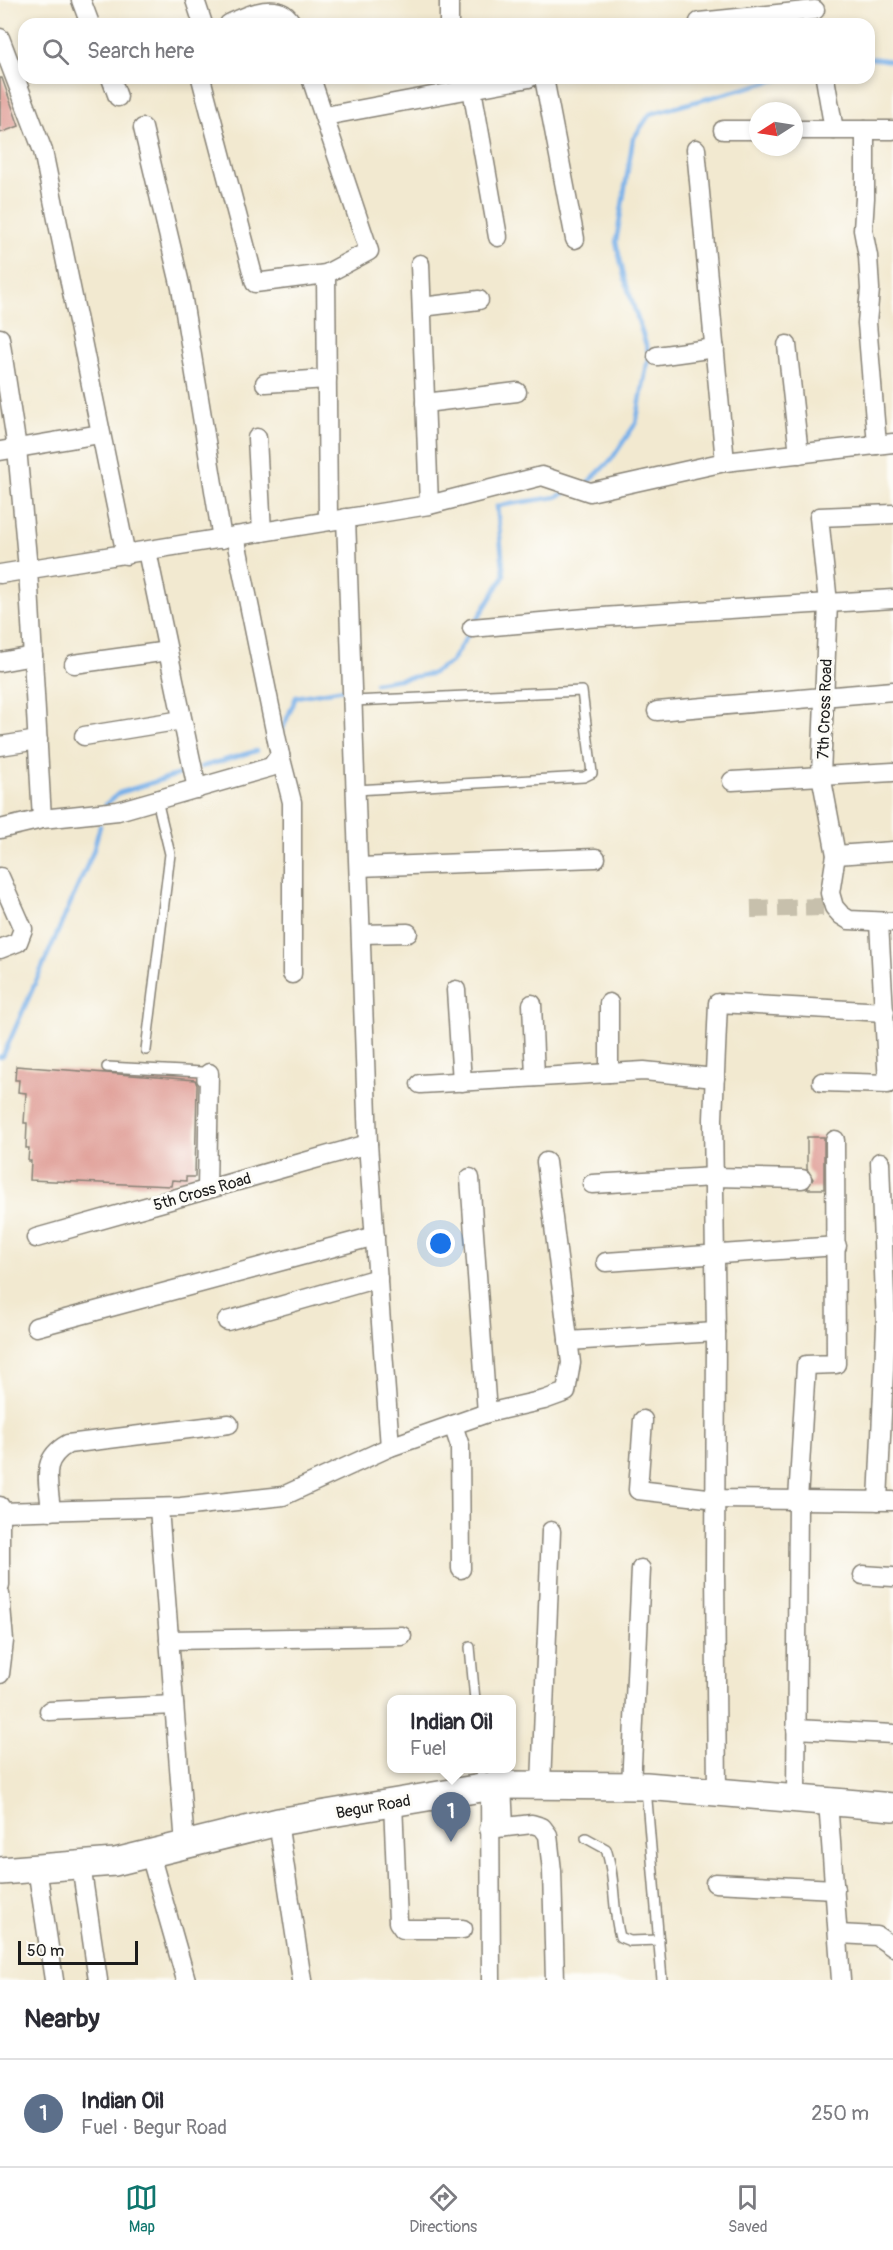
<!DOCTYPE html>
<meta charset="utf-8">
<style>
body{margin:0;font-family:Pangolin,sans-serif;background:#f2f2f3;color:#2b2b33}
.compass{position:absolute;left:749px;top:102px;width:54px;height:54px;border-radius:50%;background:#fff;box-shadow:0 3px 9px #0003;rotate:258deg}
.scale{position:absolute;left:18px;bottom:15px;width:120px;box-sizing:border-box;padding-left:6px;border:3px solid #1c1c1c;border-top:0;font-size:16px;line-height:21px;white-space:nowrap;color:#1c1c1c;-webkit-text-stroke:4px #fdfcf7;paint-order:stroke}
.you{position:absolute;left:441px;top:1244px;width:21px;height:21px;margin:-15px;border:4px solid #fff;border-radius:50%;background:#1a73e8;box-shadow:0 0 0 9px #1a73e833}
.badge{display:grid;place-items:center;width:39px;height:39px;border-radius:50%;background:#0f766e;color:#fff;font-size:20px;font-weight:700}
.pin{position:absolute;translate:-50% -50px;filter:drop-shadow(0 2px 3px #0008)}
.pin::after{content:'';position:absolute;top:32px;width:21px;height:18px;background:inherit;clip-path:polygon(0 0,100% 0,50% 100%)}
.popup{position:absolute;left:387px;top:1695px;width:129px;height:78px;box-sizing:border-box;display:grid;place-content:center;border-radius:12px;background:#fff;filter:drop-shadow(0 2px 4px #0005);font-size:20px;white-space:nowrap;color:#7c7c81}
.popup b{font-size:22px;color:#2b2b33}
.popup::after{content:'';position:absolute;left:50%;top:100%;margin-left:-12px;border:12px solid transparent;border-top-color:#fff}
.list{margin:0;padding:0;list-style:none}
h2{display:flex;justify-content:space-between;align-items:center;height:78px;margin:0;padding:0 24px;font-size:26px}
h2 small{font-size:20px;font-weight:400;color:#7c7c81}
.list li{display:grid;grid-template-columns:39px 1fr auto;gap:18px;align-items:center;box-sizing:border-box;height:108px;padding:0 24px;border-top:2px solid #e1e1e2}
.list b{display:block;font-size:22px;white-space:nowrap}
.list p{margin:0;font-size:20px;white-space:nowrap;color:#7c7c81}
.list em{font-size:20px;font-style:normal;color:#7c7c81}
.icon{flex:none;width:33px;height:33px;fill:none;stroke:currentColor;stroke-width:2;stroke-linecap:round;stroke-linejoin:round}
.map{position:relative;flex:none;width:893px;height:1980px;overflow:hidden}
.search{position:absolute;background:#fff;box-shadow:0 3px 9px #0003;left:18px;right:18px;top:18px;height:66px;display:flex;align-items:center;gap:15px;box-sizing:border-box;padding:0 21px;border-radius:18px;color:#7c7c81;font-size:22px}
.sheet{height:186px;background:#fff}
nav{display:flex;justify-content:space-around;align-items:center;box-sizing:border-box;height:84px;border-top:2px solid #e1e1e2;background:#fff;font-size:16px;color:#7c7c81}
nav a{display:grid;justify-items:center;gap:3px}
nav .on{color:#0f766e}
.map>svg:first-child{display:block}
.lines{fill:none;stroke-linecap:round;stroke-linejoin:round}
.stream{stroke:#79b1e9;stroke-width:4.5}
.building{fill:#df9b94}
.minor-tunnel{stroke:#c7c0ac;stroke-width:18;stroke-dasharray:18 9;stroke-linecap:butt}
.service-casing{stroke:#878276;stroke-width:12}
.minor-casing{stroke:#878276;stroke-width:21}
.secondary-casing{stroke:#878276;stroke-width:30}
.service{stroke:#fff;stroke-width:9}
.minor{stroke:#fff;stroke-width:18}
.secondary{stroke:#fff;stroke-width:27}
.labels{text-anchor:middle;stroke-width:6;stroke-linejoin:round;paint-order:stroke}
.street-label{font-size:16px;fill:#1c1c1c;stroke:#fdfcf7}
</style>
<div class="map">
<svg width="893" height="1980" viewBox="0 0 893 1980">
<rect width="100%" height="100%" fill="#fdfcf7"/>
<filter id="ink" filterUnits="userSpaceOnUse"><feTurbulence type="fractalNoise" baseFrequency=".0167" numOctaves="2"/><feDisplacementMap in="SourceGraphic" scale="12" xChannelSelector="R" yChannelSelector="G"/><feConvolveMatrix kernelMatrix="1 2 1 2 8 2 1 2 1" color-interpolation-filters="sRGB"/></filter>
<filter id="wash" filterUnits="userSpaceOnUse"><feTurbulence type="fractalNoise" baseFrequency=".008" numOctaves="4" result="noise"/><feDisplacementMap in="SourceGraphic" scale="24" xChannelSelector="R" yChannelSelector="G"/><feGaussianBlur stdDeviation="1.35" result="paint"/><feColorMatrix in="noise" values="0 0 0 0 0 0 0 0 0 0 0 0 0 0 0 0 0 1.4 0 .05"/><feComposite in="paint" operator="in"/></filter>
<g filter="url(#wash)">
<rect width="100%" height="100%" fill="#f2e9d0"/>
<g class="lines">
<g class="stream">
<polyline points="869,58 893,61"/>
<polyline points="585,485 611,460 636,423 649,354 625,280 616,242 633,139 650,114 783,78"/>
<polyline points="475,623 504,576 497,506 556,497 569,491"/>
<polyline points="375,683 431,674 451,662 469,633"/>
<polyline points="281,733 296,697 344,689"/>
<polyline points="201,767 256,751"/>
<polyline points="106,804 119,793 183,773"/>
<polyline points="0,1057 3,1056 93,852 100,826"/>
</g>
</g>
<g id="blocks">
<g class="building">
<polygon points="0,78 2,78 19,126 0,133"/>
<polygon points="16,1066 195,1080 197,1085 195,1177 186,1177 186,1181 172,1180 171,1186 30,1180 31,1161 28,1161 29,1148 26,1148 27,1123 24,1123 26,1093 18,1092 19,1080 15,1080"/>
<polygon points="807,1137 824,1137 824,1189 807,1189 813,1179 807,1169"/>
</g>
</g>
</g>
<g filter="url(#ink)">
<use href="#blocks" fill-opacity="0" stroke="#878276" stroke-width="1.5"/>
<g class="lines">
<polyline class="minor-tunnel" points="751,909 824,907"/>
<g class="service-casing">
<g id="service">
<polyline points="353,701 582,691 592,773 584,777 356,790"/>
<polyline points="146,1050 170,854 157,800"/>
<polyline points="107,1067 202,1072 202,1080"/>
<polyline points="470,1647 475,1700"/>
<polyline points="481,1768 482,1785"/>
<polyline points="646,1788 662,1980"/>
<path d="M586 1838 606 1849C616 1878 612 1908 620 1937L630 1941 659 1940"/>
</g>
</g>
<g class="minor-casing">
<g id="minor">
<polyline points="81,0 90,24"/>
<polyline points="195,0 203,24"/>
<polyline points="449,0 449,24"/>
<polyline points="699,22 815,10"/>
<path d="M229 24C250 14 280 0 292 24"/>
<polyline points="0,38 43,151 126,555"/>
<polyline points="111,78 118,97"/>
<polyline points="201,78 255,283 326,274 369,251 311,78"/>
<polyline points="544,78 575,239"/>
<polyline points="825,78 834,130"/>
<polyline points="472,89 498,237"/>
<polyline points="325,116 529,78"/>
<polyline points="143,128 181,288 222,539"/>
<polyline points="723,130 758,130"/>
<polyline points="794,130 893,130"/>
<polyline points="865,130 865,198 863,230 868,256 870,289 867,323 877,445"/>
<polyline points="696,149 725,462"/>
<polyline points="420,264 429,505"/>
<polyline points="326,274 328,521"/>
<polyline points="422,307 479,300"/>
<polyline points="0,338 17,448 28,569 42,819"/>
<polyline points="787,345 799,454"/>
<polyline points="657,356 715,348"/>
<polyline points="265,383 327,379"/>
<polyline points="425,403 517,392"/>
<polyline points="257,438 262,532"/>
<polyline points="0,451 100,434"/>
<polyline points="893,514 819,517 828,603 821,775 836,855 830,893 834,907 841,915 849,920 893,922"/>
<polyline points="346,518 368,1144 390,1447"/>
<polyline points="147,551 197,789"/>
<polyline points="0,574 429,505 542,476 590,492 725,462 893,443"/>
<polyline points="472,628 586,618 893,599"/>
<polyline points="0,662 33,656"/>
<polyline points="74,664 168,651"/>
<polyline points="657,711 893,691"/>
<polyline points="84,736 182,720"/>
<polyline points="0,746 38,740"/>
<polyline points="280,755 292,802 292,974"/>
<polyline points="732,781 893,772"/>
<polyline points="0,829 42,819 118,811 271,767 280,755 235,536"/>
<polyline points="836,855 893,851"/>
<polyline points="359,867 596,858"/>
<polyline points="0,877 23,929 18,942 0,949"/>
<polyline points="361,934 408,933"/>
<polyline points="456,990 462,1082"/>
<polyline points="609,1003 609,1073"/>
<polyline points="532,1004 535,1077"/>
<polyline points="822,1082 888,1084 879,923"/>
<polyline points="420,1084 644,1071 715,1078"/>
<polyline points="470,1178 487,1413"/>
<polyline points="592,1184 714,1177 802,1179"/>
<polyline points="207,1189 209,1073"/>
<polyline points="36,1238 368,1144"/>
<polyline points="606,1262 837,1246"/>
<polyline points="227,1321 378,1278"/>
<polyline points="36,1327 375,1236"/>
<polyline points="568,1341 716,1332"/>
<polyline points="643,1420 638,1490 716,1499 893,1501"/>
<polyline points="453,1425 460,1446 461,1569"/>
<polyline points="878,1501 886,1326 880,1162"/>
<polyline points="0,1506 0,1585"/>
<polyline points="159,1508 185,1845"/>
<path d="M51 1511C49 1482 39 1460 68 1444L229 1424"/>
<polyline points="0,1512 181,1507 283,1496 390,1447 487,1413 544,1400 566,1392 571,1363 546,1162"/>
<polyline points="863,1575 893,1577"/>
<polyline points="0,1594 4,1641 0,1674"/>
<polyline points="169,1640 402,1636"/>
<polyline points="49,1711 174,1705"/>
<polyline points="796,1729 893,1734"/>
<polyline points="502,1785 504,1827"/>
<polyline points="541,1785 551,1531"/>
<polyline points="490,1786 491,1980"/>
<polyline points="631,1786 641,1569"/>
<polyline points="717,1792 715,1570 716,1332 713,1119 718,1003 885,1012"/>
<polyline points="796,1799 798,1500 806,1365 836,1364 835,1140"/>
<polyline points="828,1801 841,1980"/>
<polyline points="393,1803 398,1922 403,1929 463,1929"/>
<polyline points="278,1822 302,1980"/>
<polyline points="489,1829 532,1824 542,1827 548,1835 552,1871 555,1980"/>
<polyline points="150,1854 186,1980"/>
<polyline points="81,1865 98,1980"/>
<polyline points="37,1868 54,1980"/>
<polyline points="715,1883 835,1889"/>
<polyline points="839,1934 877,1936 893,1947"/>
</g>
</g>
<g class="secondary-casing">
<polyline id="secondary" points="0,1871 115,1862 278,1822 499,1785 646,1786 893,1807"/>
</g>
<use href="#service" class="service"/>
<use href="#minor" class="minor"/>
<use href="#secondary" class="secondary"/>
</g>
</g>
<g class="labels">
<g class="street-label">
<text transform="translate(824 709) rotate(-88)" y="6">7th Cross Road</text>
<text transform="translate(202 1191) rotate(-16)" y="6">5th Cross Road</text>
<text transform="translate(373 1806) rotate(-10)" y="6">Begur Road</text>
</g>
</g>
</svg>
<svg class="compass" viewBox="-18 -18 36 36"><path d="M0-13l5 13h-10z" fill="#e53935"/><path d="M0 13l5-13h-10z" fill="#7c7c81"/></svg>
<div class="scale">50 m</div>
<div class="you"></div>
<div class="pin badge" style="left:451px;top:1842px;background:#5c6f8a">1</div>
<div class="popup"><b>Indian Oil</b>Fuel</div>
<div class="search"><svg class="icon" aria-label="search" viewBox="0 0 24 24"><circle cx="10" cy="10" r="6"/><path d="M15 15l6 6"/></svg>Search here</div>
</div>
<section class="sheet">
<h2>Nearby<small></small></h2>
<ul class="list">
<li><span class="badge" style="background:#5c6f8a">1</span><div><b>Indian Oil</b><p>Fuel · Begur Road</p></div><em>250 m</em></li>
</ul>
</section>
<nav>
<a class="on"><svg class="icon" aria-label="map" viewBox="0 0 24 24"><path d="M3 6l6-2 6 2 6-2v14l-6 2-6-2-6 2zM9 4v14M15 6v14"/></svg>Map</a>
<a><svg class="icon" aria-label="directions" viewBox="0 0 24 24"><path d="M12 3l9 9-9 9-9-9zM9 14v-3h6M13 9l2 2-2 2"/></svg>Directions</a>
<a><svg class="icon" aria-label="saved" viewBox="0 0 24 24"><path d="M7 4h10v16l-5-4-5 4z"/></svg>Saved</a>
</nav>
